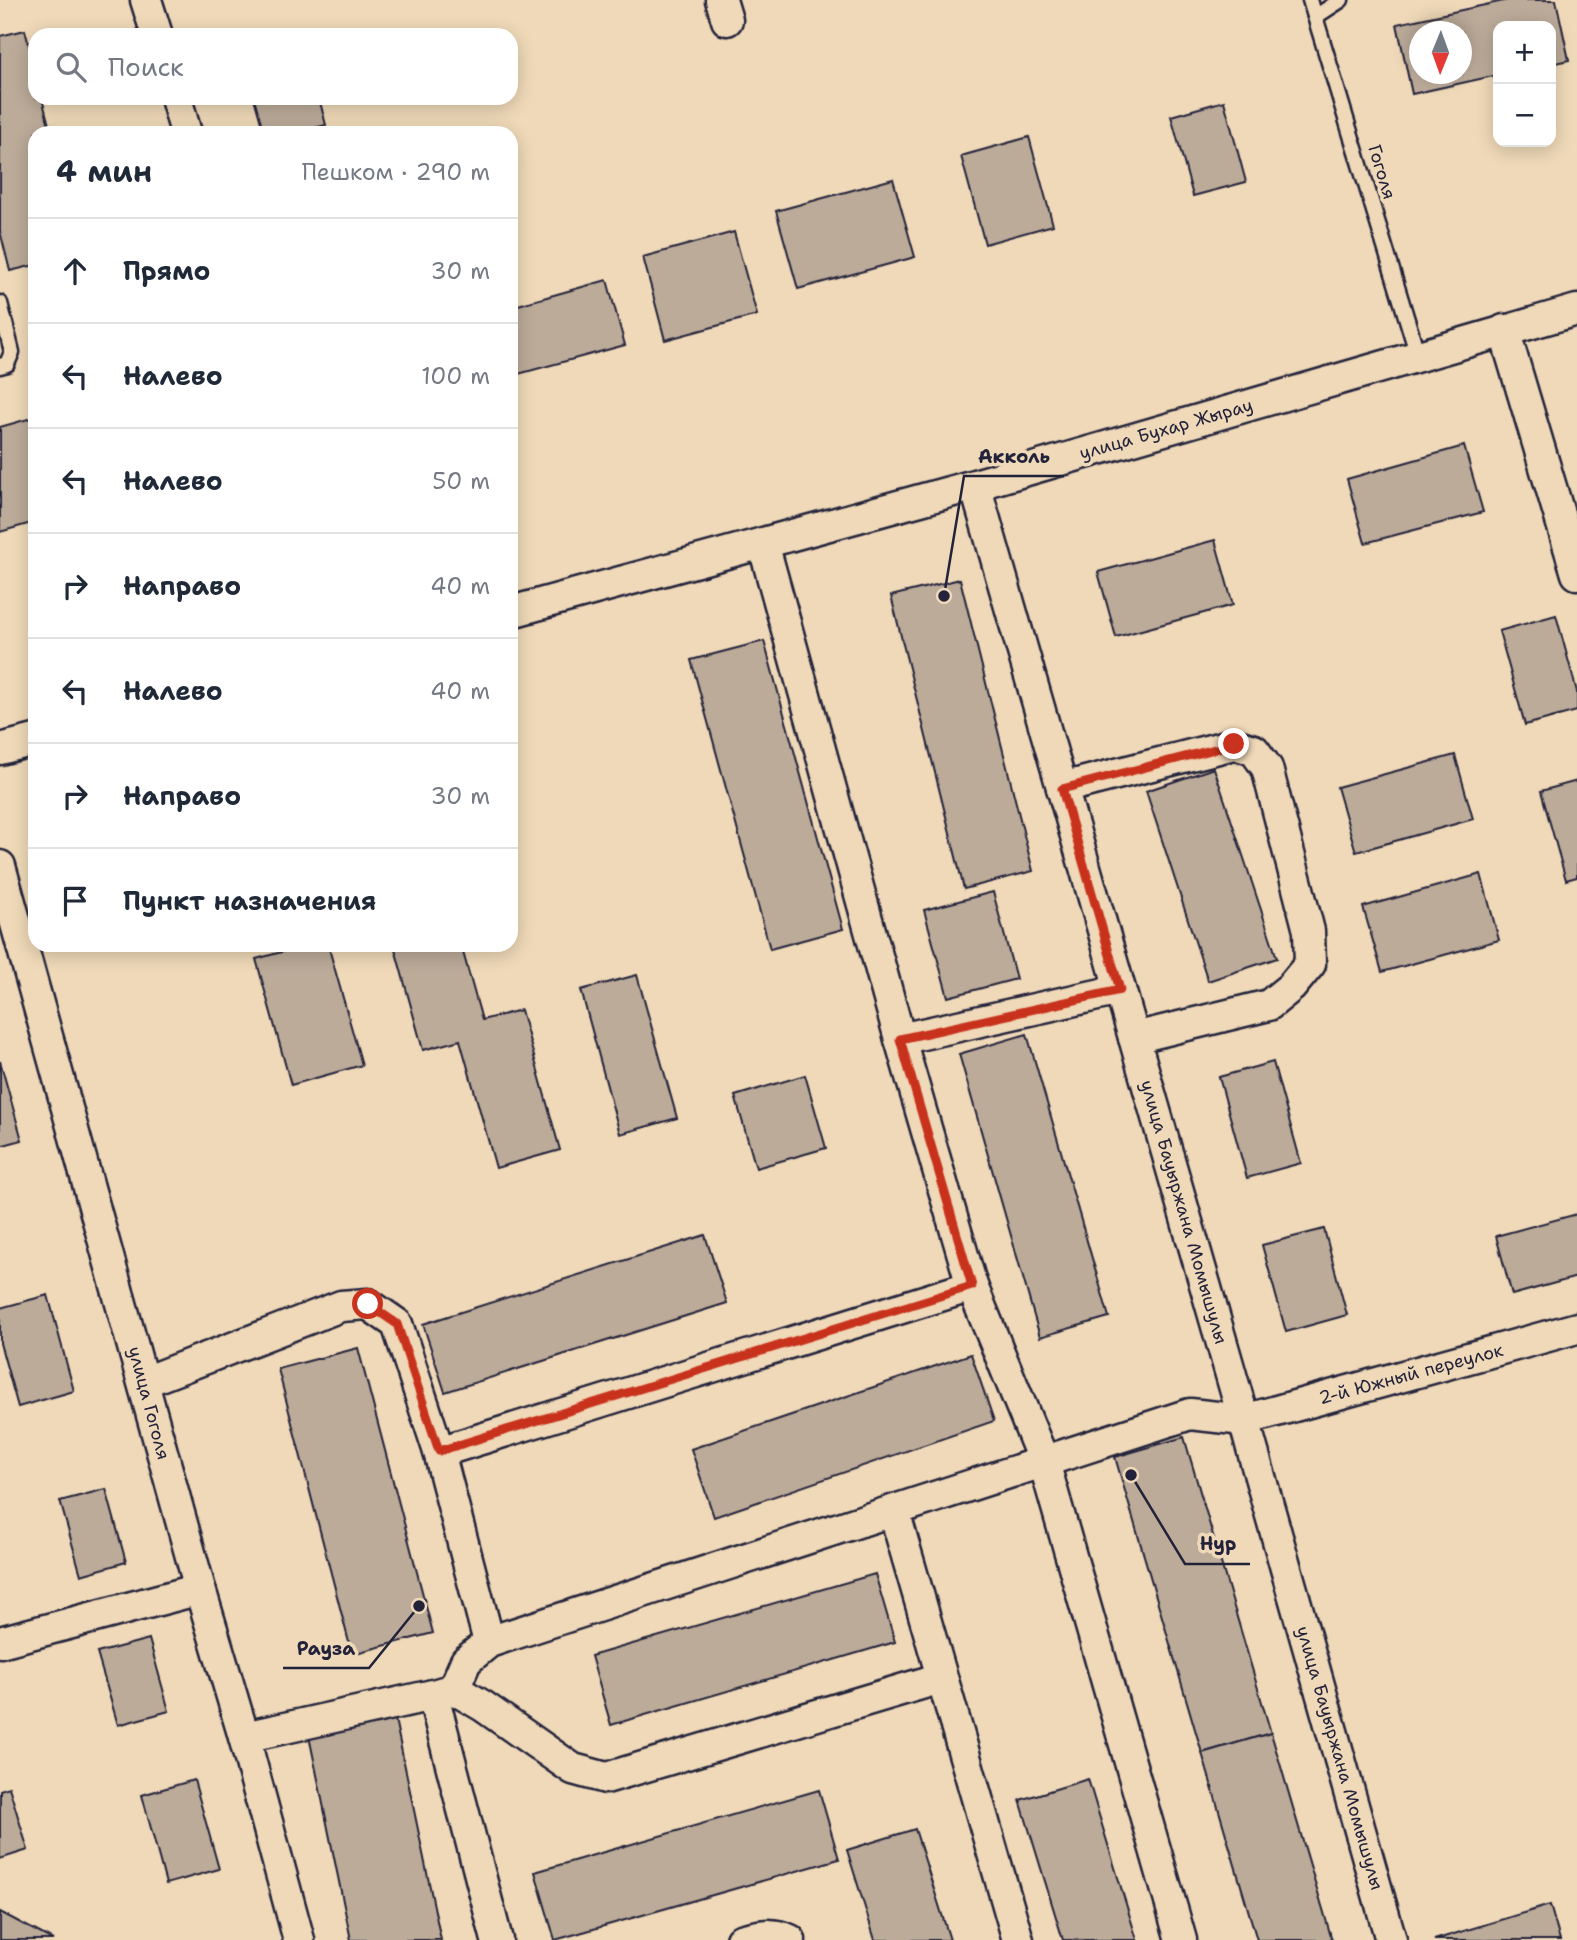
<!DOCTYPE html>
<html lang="ru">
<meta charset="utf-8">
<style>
body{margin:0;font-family:"Shantell Sans",sans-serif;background:#f6f6f7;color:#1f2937}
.controls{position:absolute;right:21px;top:21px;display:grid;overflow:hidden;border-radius:14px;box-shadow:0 4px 18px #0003}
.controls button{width:63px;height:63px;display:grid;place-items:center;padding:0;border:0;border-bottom:2px solid #e0e1e3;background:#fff;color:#1f2937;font:35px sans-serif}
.compass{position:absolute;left:1409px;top:21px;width:63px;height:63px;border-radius:50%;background:#fff;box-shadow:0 4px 18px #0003;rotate:181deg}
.stop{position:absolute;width:21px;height:21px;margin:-16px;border:5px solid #c8321e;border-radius:50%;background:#fff}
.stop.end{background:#c8321e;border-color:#fff;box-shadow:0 2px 7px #0008}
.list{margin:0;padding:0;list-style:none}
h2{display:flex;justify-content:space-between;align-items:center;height:91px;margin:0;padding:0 28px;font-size:30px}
h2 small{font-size:23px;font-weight:400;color:#747a83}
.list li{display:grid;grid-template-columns:46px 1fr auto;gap:21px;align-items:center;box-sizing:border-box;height:105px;padding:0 28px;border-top:2px solid #e0e1e3}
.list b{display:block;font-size:26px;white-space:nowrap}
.list em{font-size:23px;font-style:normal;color:#747a83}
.icon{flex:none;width:38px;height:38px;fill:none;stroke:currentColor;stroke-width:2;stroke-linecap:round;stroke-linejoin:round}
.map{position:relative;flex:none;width:1577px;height:1940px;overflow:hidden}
.search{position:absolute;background:#fff;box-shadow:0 4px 18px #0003;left:28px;top:28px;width:490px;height:77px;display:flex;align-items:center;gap:18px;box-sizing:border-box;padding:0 24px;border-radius:21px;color:#747a83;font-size:26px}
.panel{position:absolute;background:#fff;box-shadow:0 4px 18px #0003;left:28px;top:126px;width:490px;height:826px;border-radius:21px}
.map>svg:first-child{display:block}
.building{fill:#bcab99;stroke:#22223b;stroke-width:2;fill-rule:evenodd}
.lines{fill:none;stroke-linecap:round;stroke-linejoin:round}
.lane-casing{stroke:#22223b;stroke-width:19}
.street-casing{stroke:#22223b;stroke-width:35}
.lane{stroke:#efd9b8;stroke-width:14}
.street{stroke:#efd9b8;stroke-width:30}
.route{stroke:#c8321e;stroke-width:9}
.labels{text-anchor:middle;stroke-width:7;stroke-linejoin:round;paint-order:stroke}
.street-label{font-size:18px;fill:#22223b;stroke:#efd9b8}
.leader{fill:none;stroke:#22223b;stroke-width:2.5}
.callout-dot{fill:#22223b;stroke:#efd9b8;stroke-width:2.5}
.callout-label{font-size:19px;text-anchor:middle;font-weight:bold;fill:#22223b;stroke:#efd9b8;stroke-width:7;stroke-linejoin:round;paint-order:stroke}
</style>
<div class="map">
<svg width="1577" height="1940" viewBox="0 0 1577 1940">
<rect width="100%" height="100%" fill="#efd9b8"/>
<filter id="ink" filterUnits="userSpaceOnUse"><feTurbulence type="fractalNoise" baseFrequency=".0143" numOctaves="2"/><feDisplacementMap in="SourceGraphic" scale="14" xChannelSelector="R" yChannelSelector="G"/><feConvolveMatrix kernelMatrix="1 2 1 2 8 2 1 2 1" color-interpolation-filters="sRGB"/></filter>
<g filter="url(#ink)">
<g class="building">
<path d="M1508 0H1556L1569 60 1551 64V26H1498V75L1412 94 1397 24ZM1420 32H1462V74H1420Z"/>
<polygon points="25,30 35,69 35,98 42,98 51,133 35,133 35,265 10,271 0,231 0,36"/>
<polygon points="254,98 319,98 326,125 296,133 264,133"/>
<polygon points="1224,101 1246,182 1193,196 1171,116"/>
<polygon points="1029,137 1053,225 985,244 961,156"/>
<polygon points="893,179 915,257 798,289 776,211"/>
<polygon points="734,232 757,315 665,340 643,257"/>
<polygon points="607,280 625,345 511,376 511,307"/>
<polygon points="35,417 35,522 0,532 0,427"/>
<polygon points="1464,446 1483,512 1365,543 1347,479"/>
<polygon points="1215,540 1233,605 1116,637 1098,572"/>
<polygon points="960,579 1033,871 964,889 891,596"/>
<polygon points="1556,615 1577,692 1577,711 1525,725 1499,631"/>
<polygon points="764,641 843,929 770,949 691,660"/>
<polygon points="1455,755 1473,819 1356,852 1337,787"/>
<polygon points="1214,768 1277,958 1208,981 1146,791"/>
<polygon points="1577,781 1577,877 1566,880 1541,791"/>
<polygon points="1481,874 1499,940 1382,972 1363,907"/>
<polygon points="993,892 1016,979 948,997 924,910"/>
<polygon points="307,945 328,945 362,1065 291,1085 256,959"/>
<polygon points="394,945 461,945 482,1020 521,1010 560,1150 496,1168 460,1040 423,1050"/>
<polygon points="637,975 677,1118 620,1134 581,990"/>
<polygon points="1027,1034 1109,1317 1040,1337 959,1054"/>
<polygon points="0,1061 22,1140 0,1146"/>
<polygon points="1273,1062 1301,1163 1247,1178 1219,1077"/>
<polygon points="805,1075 826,1148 756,1168 735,1096"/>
<polygon points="1577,1214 1577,1277 1512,1295 1496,1236"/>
<polygon points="1324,1229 1347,1315 1286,1332 1262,1245"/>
<polygon points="705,1235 727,1303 445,1392 423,1324"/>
<polygon points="48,1295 74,1391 18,1407 0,1343 0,1308"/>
<polygon points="358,1348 433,1633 352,1654 278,1369"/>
<polygon points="971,1354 994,1421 714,1517 691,1449"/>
<polygon points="1184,1437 1271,1733 1202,1753 1115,1457"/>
<polygon points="106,1489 126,1562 81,1575 60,1501"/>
<polygon points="875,1574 895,1642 611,1725 591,1656"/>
<polygon points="149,1639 169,1711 118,1725 97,1653"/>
<polygon points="395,1719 441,1940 351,1940 309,1736"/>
<polygon points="1271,1733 1332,1940 1257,1940 1202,1753"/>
<polygon points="1088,1779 1137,1940 1063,1940 1020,1800"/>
<polygon points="194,1780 219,1869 166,1884 142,1795"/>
<polygon points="9,1787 28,1850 0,1859 0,1790"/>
<polygon points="819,1790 839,1859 555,1940 535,1872"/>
<polygon points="915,1829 950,1940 875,1940 847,1850"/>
<polygon points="1550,1905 1560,1940 1434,1940"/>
<polygon points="0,1912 53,1940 0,1940"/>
</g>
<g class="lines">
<g class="lane-casing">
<g id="lane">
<polyline points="1310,0 1418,356"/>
<polyline points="1315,17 1341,0"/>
<polyline points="0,303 12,352 7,364 0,366"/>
</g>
</g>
<g class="street-casing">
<g id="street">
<polyline points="146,0 157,35"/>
<polyline points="721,0 727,20"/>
<polyline points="176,98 186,133"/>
<polyline points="1504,330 1577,574"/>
<polyline points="975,485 1244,1420 1391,1940"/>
<polyline points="763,543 900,1039 972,1286 1044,1462 1181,1940"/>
<polyline points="511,612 975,485 1577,310"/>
<polyline points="0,749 35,740"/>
<polyline points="1062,788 1234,744 1254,750 1267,768 1309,931 1310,964 1291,987 1269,1005 1134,1038"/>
<polyline points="0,866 200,1589 244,1737 299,1940"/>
<polyline points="900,1039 1120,990"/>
<polyline points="144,1382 341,1306 368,1304 397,1324 439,1452 489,1642"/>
<polyline points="439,1452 972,1286"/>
<polyline points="894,1511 1018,1940"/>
<polyline points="0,1642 200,1589"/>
<polyline points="454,1689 483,1706 573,1769 606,1778 941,1678"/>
<polyline points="433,1695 497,1940"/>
<polyline points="244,1737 433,1695 454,1689 466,1661 489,1642 1190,1414 1244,1420 1577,1328"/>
<path d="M741 1940C758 1935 773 1932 790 1940"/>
</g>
</g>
<use href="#lane" class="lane"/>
<use href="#street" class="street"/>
</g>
</g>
<g class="lines" filter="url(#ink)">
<polyline class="route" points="368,1304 397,1324 439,1451 972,1286 900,1039 1120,990 1062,789 1234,744"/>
</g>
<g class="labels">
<g class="street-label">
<text transform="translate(1382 172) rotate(73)" y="6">Гоголя</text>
<text transform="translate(1166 429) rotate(-16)" y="6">улица Бухар Жырау</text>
<text transform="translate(1184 1212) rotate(74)" y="6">улица Бауыржана Момышулы</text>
<text transform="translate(1411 1374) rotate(-15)" y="6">2-й Южный переулок</text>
<text transform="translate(149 1403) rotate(75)" y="6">улица Гоголя</text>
<text transform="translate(1340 1758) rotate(74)" y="6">улица Бауыржана Момышулы</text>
</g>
</g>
<path class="leader" d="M944 596L964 476H1064M1131 1475L1185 1564H1250M419 1606L369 1668H283"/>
<g class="callout-dot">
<circle cx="944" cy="596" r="7"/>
<circle cx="1131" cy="1475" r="7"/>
<circle cx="419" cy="1606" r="7"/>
</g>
<g class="callout-label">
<text x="1014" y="463">Акколь</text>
<text x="1218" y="1550">Нур</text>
<text x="326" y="1655">Рауза</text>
</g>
</svg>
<div class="controls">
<button>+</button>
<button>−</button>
</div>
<svg class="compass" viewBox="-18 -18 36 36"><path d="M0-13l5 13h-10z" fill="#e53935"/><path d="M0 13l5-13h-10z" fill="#747a83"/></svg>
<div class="stop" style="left:368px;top:1304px"></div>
<div class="stop end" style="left:1234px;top:744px"></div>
<div class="search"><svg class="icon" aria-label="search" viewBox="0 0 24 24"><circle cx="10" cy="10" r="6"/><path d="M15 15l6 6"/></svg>Поиск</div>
<section class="panel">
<h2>4 мин<small>Пешком · 290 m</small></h2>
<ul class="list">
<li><svg class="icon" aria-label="ahead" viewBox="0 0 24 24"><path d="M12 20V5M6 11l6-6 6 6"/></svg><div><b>Прямо</b></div><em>30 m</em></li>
<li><svg class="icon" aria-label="left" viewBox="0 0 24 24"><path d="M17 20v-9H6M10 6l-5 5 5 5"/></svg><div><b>Налево</b></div><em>100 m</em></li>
<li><svg class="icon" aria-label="left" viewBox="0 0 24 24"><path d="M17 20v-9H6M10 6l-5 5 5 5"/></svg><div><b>Налево</b></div><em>50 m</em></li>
<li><svg class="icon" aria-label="right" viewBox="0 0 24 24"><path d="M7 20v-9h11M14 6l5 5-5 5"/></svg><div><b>Направо</b></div><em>40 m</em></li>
<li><svg class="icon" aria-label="left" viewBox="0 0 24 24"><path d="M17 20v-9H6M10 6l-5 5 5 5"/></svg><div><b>Налево</b></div><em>40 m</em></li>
<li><svg class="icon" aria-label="right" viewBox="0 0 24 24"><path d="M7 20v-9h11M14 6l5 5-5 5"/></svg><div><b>Направо</b></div><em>30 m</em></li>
<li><svg class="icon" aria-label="arrive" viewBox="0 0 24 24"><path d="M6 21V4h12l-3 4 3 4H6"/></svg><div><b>Пункт назначения</b></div></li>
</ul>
</section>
</div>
